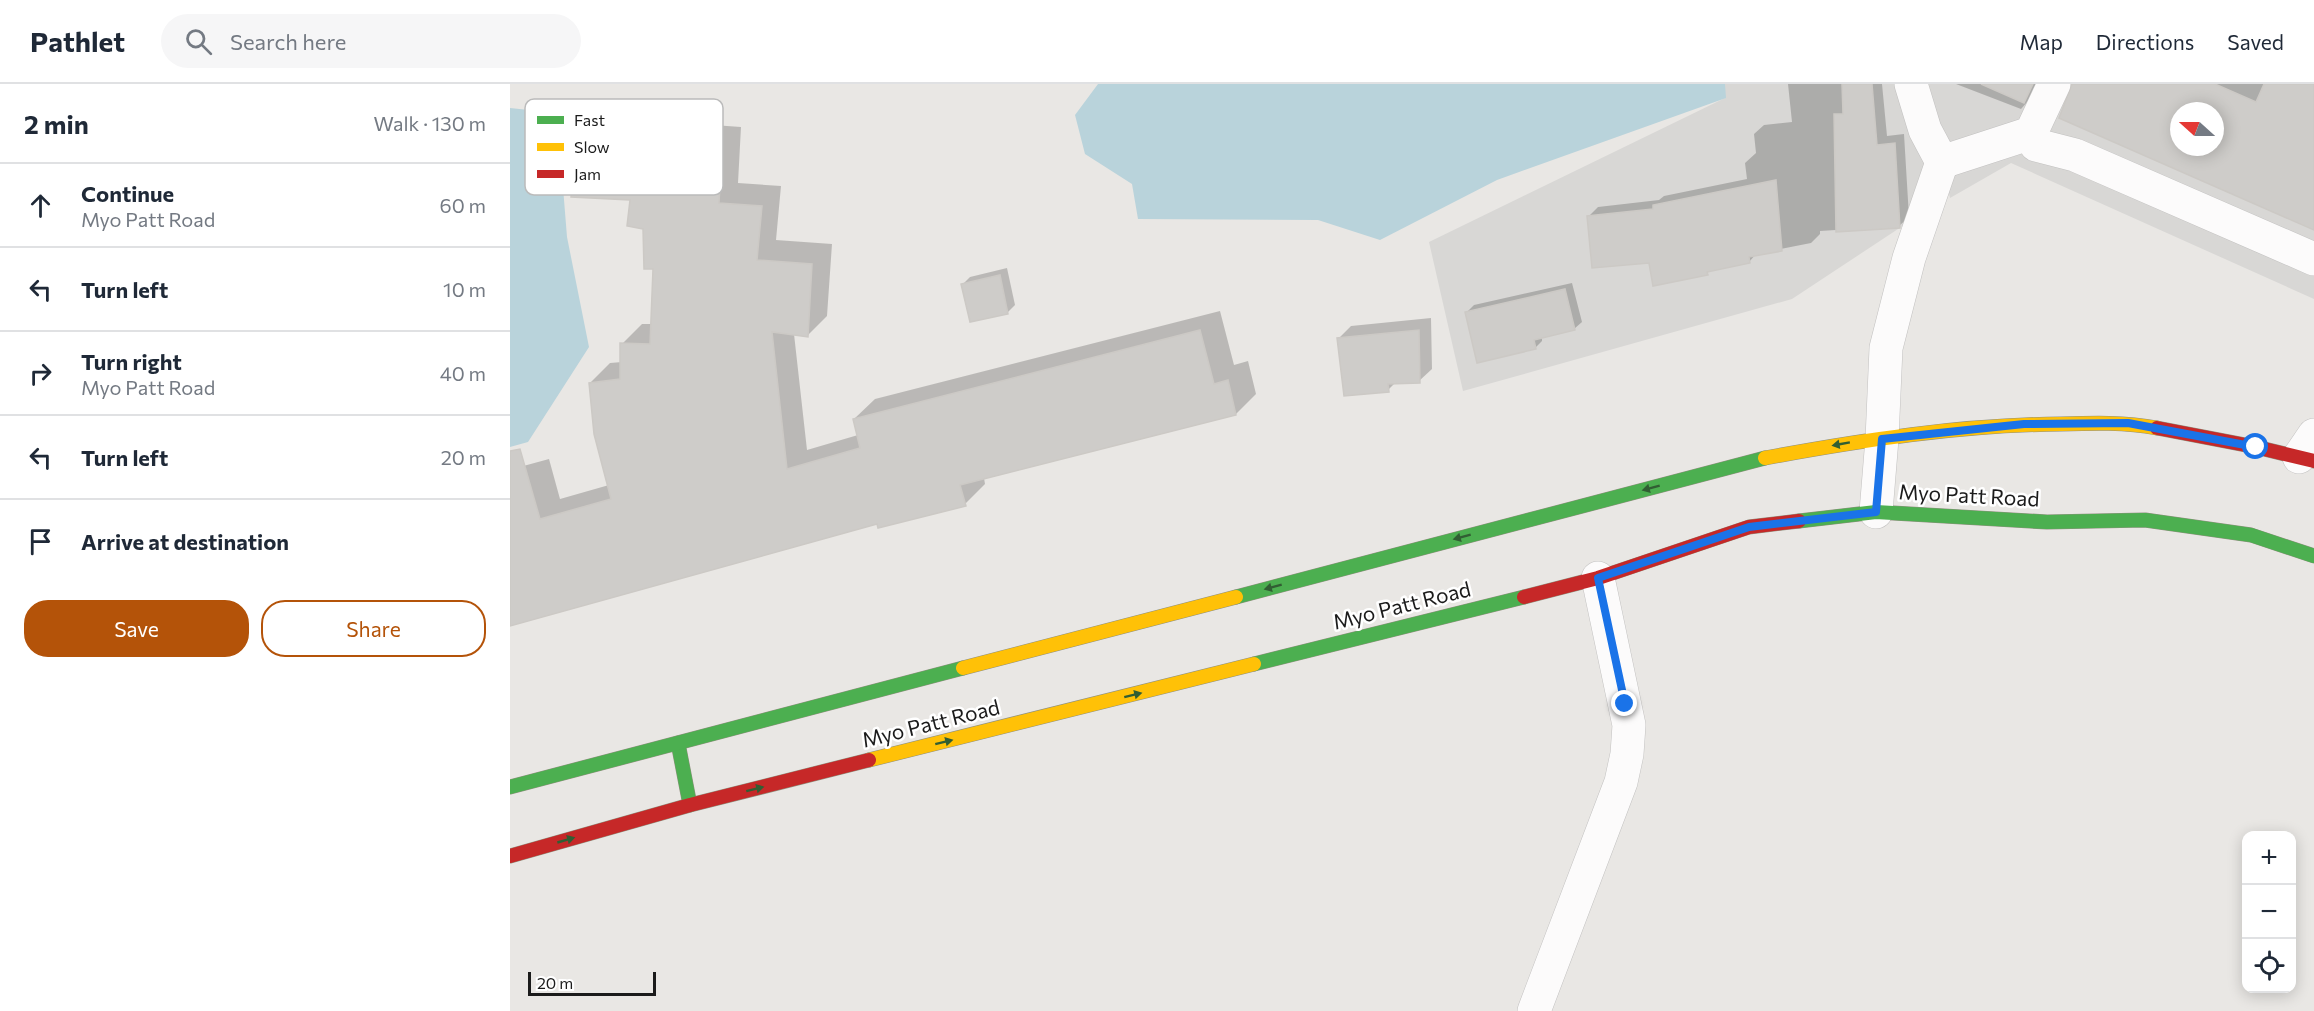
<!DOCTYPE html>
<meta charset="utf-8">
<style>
body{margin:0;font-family:Commissioner,sans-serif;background:#f6f6f7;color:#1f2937}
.controls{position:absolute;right:18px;bottom:18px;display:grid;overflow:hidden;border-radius:12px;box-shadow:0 3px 15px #0003}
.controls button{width:54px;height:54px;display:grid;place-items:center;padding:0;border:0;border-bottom:2px solid #e0e1e3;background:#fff;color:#1f2937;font:30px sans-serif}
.compass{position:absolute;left:1660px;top:18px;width:54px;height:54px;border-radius:50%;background:#fff;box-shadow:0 3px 15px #0003;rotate:291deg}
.scale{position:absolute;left:18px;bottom:15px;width:128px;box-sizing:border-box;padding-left:6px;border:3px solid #1b1b1b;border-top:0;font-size:16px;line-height:21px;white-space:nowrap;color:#1b1b1b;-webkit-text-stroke:4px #fff;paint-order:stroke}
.stop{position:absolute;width:18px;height:18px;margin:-14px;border:4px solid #1a73e8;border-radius:50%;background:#fff}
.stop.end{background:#1a73e8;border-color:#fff;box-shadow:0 2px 6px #0008}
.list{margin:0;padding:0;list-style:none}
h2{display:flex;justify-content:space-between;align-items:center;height:78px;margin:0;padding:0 24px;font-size:26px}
h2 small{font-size:20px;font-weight:400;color:#747a83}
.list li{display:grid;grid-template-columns:39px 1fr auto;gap:18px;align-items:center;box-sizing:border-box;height:84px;padding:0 24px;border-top:2px solid #e0e1e3}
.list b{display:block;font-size:22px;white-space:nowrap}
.list p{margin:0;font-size:20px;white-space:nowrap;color:#747a83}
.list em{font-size:20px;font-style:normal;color:#747a83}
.actions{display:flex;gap:12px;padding:18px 24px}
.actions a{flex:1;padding:14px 0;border:2px solid #b45309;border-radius:24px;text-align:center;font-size:21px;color:#b45309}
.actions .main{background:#b45309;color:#fff}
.icon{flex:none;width:33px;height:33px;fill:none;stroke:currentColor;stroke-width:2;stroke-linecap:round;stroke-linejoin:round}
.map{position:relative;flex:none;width:1804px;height:927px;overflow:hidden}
header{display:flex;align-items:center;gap:36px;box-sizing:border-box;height:84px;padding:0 30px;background:#fff;border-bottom:2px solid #e0e1e3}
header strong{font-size:28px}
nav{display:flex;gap:33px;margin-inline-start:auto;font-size:21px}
.search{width:420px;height:54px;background:#f6f6f7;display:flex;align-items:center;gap:15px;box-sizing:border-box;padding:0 21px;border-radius:33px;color:#747a83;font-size:22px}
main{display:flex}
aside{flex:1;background:#fff}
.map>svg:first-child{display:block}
.residential{fill:#d8d7d5;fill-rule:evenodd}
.water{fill:#b9d3db}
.shadow{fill:#0003;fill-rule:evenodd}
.building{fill:#ceccc9;stroke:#ccc9c5;stroke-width:1.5;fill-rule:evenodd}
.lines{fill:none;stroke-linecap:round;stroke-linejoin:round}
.street-casing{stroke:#c2c1c0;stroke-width:34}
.fast-casing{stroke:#8f907e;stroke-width:15}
.slow-casing{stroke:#8f907e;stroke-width:15}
.jam-casing{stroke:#8f907e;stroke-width:15}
.street{stroke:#fcfbfb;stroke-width:33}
.fast{stroke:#4caf50;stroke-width:14}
.slow{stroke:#ffc107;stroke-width:14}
.jam{stroke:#c62828;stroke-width:14}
.oneway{fill:#315e33}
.route{stroke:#1a73e8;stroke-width:8}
.labels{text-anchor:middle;stroke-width:5;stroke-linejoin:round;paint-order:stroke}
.street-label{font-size:21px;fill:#1b1b1b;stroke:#fff}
.key{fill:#fff;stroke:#bbb;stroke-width:1.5}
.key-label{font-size:16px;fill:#1b1b1b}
</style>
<header>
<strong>Pathlet</strong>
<div class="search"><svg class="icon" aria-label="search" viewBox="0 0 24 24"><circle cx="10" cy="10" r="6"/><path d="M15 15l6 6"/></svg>Search here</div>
<nav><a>Map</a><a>Directions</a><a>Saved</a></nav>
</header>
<main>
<aside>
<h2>2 min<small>Walk · 130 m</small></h2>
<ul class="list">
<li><svg class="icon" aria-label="ahead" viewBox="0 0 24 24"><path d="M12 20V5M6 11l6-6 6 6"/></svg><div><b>Continue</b><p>Myo Patt Road</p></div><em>60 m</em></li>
<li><svg class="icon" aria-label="left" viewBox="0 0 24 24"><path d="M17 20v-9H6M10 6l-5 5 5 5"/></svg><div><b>Turn left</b></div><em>10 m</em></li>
<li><svg class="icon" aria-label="right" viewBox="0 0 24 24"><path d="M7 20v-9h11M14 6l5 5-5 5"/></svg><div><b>Turn right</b><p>Myo Patt Road</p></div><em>40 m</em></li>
<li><svg class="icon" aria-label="left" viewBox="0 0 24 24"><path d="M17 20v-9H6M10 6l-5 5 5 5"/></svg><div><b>Turn left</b></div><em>20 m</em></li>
<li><svg class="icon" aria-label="arrive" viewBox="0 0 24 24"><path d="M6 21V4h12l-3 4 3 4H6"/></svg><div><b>Arrive at destination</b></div></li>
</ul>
<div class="actions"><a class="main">Save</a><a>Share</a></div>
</aside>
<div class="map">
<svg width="1804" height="927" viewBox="0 0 1804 927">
<rect width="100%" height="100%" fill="#e9e7e4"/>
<g class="residential">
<polygon points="1215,0 1410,0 1435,114 1282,215 953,307 919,158 1215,14"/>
<path d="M1414 0H1804V215L1501 79 1440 114ZM1669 27H1705V63H1669Z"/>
</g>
<g class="water">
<polygon points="588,0 1215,0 1216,14 987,96 870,156 808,136 628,135 622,100 575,70 565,31"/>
<polygon points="0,24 47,29 57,153 79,263 18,358 0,363"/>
</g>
<g class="shadow">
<polygon points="1278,0 1372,0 1377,52 1394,50 1399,133 1389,142 1310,147 1310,150 1301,159 1246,170 1239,178 1201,186 1197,189 1140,177 1078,133 1088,123 1149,116 1154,112 1237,95 1235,79 1246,69 1244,50 1254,41 1282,38"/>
<polygon points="1446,0 1526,0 1518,17 1511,25"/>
<path d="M1591 0H1804V144L1573 43ZM1669 27H1705V63H1669Z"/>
<path d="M78 19H206L203 41 231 43 228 99 271 102 266 156 322 160 317 232 297 252 284 250 297 366 348 351 344 335 365 315 710 227 724 281 738 277 746 310 726 330 474 394 475 400 455 420 368 438 0 540V390L6 384 39 375 50 415 99 401 80 299 100 279 112 278V260L132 240H142L144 184 135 143 122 115 61 57 58 40ZM79 38H194V41H79Z"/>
<polygon points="497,184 505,221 497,229 453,200 460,193"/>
<polygon points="1062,199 1072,238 1064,245 1032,253 1032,257 1025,264 956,229 964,221"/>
<polygon points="921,234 922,285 909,297 886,298 878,306 829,254 841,242"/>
</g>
<g class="building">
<polygon points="1332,0 1362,0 1367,61 1385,59 1390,144 1326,148 1324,30 1333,30"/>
<polygon points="1471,0 1523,0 1514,19"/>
<path d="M1562 0H1705L1746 18 1754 0H1804V146L1549 34ZM1669 27H1705V63H1669Z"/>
<polygon points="57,39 187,39 184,61 212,63 209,119 252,122 247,176 302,180 298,253 262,248 277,385 350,364 343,335 690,246 704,300 718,296 726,331 450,401 456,422 368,444 367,440 0,542 0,367 10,365 30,435 101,415 84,350 79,299 110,295 110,259 140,260 143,185 134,185 133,145 117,142 120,116 61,113 63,88 58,88 60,57"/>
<polygon points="1266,96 1272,167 1239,173 1240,179 1197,188 1198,191 1143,202 1139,179 1082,184 1077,132 1143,125 1143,121"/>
<polygon points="490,191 498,230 460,238 451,200"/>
<polygon points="1055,205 1065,246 1024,256 1026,265 967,279 955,228"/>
<polygon points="909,246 910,299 878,300 879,308 834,312 827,254"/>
</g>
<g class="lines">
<g class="street-casing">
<g id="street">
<polyline points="1521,49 1526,61 1565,71 1804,175"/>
<polyline points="1432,78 1521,49 1544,0"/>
<polyline points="1789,373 1804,351"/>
<polyline points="1366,428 1372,355 1376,264 1399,174 1432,78 1415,46 1401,0"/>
<polyline points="1024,927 1111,698 1117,670 1119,641 1088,494"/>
</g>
</g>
<g class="fast-casing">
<g id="fast">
<polyline points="1289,437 1366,428 1537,438 1635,436 1741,451 1804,472"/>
<polyline points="726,513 1255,374"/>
<polyline points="744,580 1014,513"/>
<polyline points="168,659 180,721"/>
<polyline points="0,703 453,584"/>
</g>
</g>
<g class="slow-casing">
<g id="slow">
<path d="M1255 374C1352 356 1451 341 1551 340 1583 339 1615 338 1647 344"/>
<polyline points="453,584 726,513"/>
<polyline points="359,676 744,580"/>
</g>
</g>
<g class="jam-casing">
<g id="jam">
<polyline points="1647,344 1746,363 1804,377"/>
<polyline points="1014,513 1088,494 1239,443 1289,437"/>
<polyline points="0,772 180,721 359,676"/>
</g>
</g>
<use href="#street" class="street"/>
<use href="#fast" class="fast"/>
<use href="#slow" class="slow"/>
<use href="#jam" class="jam"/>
</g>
<defs><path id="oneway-solid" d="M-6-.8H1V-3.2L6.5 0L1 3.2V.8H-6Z" transform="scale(1.5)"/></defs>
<g class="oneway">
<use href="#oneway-solid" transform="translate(1331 360) rotate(170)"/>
<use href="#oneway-solid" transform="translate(1141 404) rotate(165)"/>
<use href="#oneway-solid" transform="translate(952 453) rotate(165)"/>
<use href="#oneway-solid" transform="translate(763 503) rotate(165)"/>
<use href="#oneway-solid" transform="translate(623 611) rotate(-14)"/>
<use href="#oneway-solid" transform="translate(434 658) rotate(-14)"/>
<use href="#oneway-solid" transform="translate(245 705) rotate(-14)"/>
<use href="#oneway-solid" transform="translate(56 756) rotate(-16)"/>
</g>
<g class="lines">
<polyline class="route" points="1115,620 1088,494 1239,443 1366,428 1372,355 1514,340 1618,339 1746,363"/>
</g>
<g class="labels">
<g class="street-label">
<text transform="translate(1459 412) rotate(3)" y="7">Myo Patt Road</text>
<text transform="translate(892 522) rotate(-14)" y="7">Myo Patt Road</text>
<text transform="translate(421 640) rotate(-14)" y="7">Myo Patt Road</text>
</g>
</g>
<rect x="15" y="15" width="198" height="96" rx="9" class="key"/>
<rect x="27" y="32" width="27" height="8" fill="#4caf50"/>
<rect x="27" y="59" width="27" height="8" fill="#ffc107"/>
<rect x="27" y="86" width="27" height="8" fill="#c62828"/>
<g class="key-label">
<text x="64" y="42">Fast</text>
<text x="64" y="69">Slow</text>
<text x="64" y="96">Jam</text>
</g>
</svg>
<div class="controls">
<button>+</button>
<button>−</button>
<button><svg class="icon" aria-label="locate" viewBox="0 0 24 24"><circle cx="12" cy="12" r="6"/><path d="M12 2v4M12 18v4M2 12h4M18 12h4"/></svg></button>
</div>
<svg class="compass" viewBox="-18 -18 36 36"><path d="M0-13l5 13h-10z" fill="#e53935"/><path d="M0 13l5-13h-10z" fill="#747a83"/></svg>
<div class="scale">20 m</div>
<div class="stop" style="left:1746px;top:363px"></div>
<div class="stop end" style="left:1115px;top:620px"></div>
</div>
</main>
